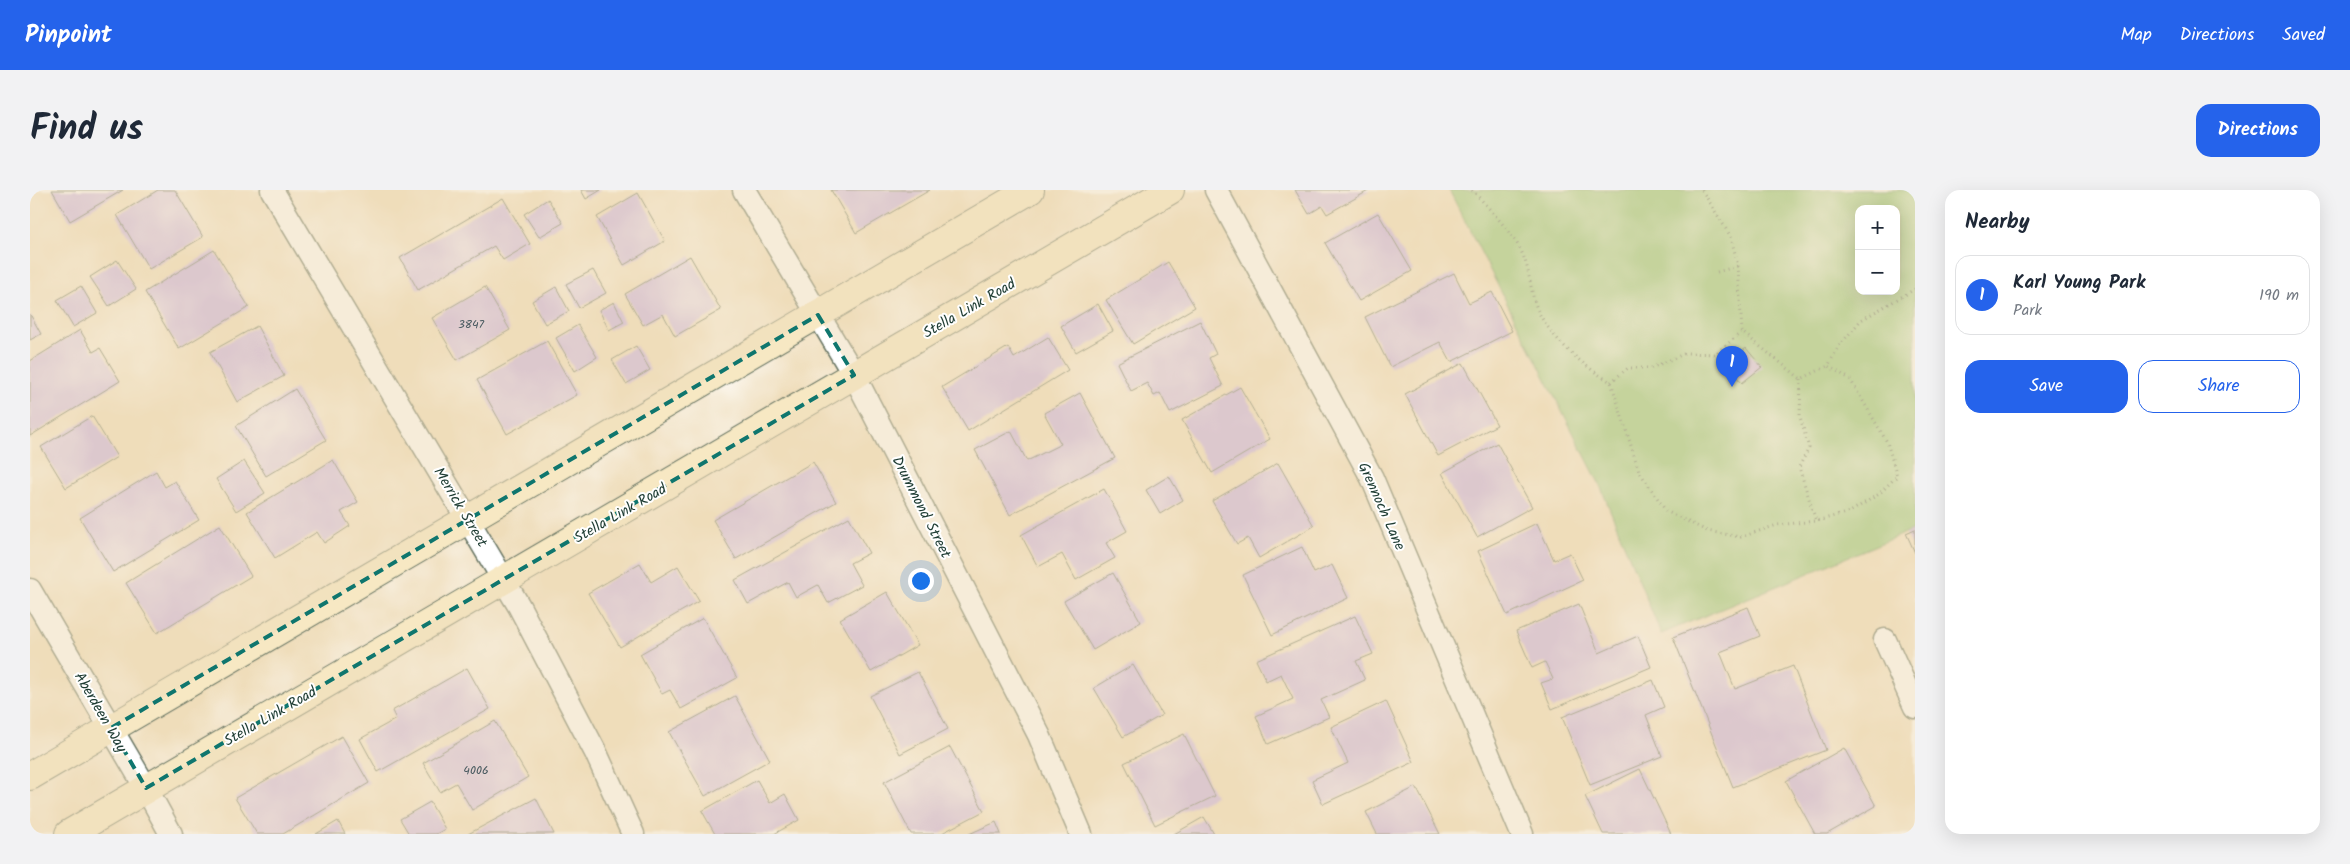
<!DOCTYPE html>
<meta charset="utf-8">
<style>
body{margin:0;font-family:Kalam,sans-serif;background:#f2f2f3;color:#1f2937}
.controls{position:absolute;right:15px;top:15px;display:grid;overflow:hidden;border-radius:10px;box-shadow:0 5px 20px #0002}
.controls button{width:45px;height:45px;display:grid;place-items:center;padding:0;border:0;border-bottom:1px solid #e0e1e3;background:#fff;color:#1f2937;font:25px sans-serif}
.you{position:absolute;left:890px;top:390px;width:18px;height:18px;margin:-12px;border:4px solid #fff;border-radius:50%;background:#1a73e8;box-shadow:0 0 0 8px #1a73e833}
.badge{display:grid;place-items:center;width:32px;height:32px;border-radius:50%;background:#2563eb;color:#fff;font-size:16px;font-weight:700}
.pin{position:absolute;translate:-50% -41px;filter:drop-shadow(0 1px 2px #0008)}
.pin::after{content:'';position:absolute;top:26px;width:18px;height:15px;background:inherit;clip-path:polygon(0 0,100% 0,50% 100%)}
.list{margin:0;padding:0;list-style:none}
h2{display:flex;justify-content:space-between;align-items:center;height:65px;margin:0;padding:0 20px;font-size:21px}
h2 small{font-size:16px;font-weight:400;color:#747a83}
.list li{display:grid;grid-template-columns:32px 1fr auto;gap:15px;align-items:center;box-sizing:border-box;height:80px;margin:0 10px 10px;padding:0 10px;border:1px solid #e0e1e3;border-radius:15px}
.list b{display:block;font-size:19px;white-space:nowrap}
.list p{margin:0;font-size:16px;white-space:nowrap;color:#747a83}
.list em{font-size:16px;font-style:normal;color:#747a83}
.actions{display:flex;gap:10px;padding:15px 20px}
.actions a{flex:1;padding:11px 0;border:1px solid #2563eb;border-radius:15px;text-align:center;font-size:18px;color:#2563eb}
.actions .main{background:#2563eb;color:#fff}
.map{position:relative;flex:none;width:1885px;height:644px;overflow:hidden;border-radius:15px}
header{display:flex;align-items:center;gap:30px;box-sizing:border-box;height:70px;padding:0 25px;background:#2563eb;color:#fff}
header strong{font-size:24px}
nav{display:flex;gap:28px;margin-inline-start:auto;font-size:18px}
.intro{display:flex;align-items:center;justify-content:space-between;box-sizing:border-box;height:120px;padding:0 30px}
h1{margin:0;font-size:35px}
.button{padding:12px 22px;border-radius:15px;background:#2563eb;color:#fff;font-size:18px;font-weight:700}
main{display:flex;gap:30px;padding:0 30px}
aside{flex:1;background:#fff;border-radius:15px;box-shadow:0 5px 20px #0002}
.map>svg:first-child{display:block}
.green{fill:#92c778;stroke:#588256;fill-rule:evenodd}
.building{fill:#c6afe5}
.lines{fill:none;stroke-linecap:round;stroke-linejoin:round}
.minor-casing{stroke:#687563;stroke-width:25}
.secondary-casing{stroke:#687563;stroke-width:30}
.path{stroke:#687563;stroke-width:3;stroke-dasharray:1 4;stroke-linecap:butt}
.minor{stroke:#fff;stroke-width:22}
.secondary{stroke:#f7e8c3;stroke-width:28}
.marked{fill:none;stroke:#0f766e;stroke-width:4;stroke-dasharray:10 6;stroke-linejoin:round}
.labels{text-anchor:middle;stroke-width:4;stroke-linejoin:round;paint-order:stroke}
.number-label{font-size:12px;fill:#495a60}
.street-label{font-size:15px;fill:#1f3d34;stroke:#fff}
</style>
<header>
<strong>Pinpoint</strong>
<nav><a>Map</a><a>Directions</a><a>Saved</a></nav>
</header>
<div class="intro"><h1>Find us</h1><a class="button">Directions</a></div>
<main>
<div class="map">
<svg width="1885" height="644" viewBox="0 0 1885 644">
<rect width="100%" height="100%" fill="#fff"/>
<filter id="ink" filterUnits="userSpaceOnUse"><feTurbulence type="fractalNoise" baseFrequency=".02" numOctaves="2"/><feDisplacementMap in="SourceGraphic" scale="10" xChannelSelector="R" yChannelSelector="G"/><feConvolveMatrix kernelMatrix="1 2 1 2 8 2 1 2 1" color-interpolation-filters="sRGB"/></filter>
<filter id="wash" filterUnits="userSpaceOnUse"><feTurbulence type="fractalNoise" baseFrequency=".0096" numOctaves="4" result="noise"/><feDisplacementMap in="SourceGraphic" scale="20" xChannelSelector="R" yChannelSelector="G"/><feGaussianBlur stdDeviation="1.12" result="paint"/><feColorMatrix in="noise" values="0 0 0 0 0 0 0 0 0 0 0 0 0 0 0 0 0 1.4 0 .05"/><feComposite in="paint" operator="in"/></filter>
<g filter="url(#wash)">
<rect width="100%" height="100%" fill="#efddba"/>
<path class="green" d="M1419 0H1885V339L1631 444 1569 293ZM1829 19H1866V101H1829Z"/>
<g id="blocks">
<g class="building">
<polygon points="22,0 93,0 40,31"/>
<polygon points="128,0 145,0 173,47 119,79 87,25"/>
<polygon points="551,0 571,0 556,9"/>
<polygon points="801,0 900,0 826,43"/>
<polygon points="1265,0 1340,0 1297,24 1292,16 1279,24"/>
<polygon points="608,3 635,51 594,75 567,27"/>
<polygon points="473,8 500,54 473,70 464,56 388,100 370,68"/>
<polygon points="518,9 533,33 509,47 494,24"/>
<polygon points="1348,23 1382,81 1329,111 1295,53"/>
<polygon points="184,60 219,117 149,159 115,102"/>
<polygon points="660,66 691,120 645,146 633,124 613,135 595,104"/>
<polygon points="87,70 106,99 79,116 60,87"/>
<polygon points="1138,72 1165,117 1103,154 1076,110"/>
<polygon points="563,80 576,103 549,118 536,94"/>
<polygon points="1424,83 1439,113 1462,102 1482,141 1421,172 1410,152 1360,177 1335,127"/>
<polygon points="51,96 67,123 43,137 27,110"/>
<polygon points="455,97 480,140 427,170 402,128"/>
<polygon points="526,97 539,121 515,134 502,111"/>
<polygon points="584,112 594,132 579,140 569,120"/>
<polygon points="1068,114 1083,141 1046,162 1031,136"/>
<polygon points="0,124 11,144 0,150"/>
<polygon points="1170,131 1186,164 1179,168 1193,196 1140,223 1130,203 1124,206 1117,193 1101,201 1087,173"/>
<polygon points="548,135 567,167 545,181 526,148"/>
<polygon points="227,136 254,186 207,212 180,162"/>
<polygon points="50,140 63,162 70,158 90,191 0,246 0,171"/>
<polygon points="1018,147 1038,180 938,241 912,197 978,157 984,168"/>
<polygon points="517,151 547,205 477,244 447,190"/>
<polygon points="606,156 620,180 596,194 582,170"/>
<polygon points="1716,158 1732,177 1712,193 1696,175"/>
<polygon points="1433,173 1467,235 1408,266 1375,204"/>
<polygon points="1210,197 1240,249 1182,283 1152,230"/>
<polygon points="265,199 296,250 236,286 206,236"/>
<polygon points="1050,203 1085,268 980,325 945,260 981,241 997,271 1031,254 1014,223"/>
<polygon points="62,226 87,267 36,298 11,257"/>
<polygon points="1467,253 1502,317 1447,347 1412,283"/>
<polygon points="303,270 328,312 311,322 320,336 294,353 287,342 245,368 217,322"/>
<polygon points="214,271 235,303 206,321 186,289"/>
<polygon points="783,272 806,312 706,369 683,330"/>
<polygon points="1248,273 1284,336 1229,368 1218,348 1207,354 1182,311"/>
<polygon points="126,281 135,297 145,291 169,330 83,382 50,328"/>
<polygon points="1139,286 1153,310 1130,324 1116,300"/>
<polygon points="1074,299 1097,341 1076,353 1085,368 1046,390 1032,364 1008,377 991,345"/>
<polygon points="819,327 839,363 820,373 832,395 798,413 788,395 766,407 758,392 718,414 705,390"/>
<polygon points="1507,333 1524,370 1540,363 1553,390 1477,425 1448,361"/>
<polygon points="190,335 221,386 127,443 96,393"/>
<polygon points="1885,339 1885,363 1876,343"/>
<polygon points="1272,357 1284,383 1302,375 1318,408 1242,445 1213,385"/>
<polygon points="610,373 621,392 648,376 669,411 590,457 558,403"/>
<polygon points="1083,383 1111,432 1063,460 1034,411"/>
<polygon points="857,402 888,455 841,482 810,429"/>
<polygon points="1549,414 1569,463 1608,446 1621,477 1522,519 1511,493 1523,489 1515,472 1502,478 1486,441"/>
<polygon points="1718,417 1730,446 1690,462 1705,499 1763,476 1796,560 1703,597 1643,447"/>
<polygon points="1325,426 1343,464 1326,471 1335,490 1291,510 1299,527 1238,554 1226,526 1263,509 1251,484 1236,491 1226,470"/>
<polygon points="673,428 707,488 651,519 640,500 632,504 610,464"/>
<polygon points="1103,475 1132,525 1093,547 1064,498"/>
<polygon points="437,478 460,519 348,582 330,549 366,529 362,521"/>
<polygon points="888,482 918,539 870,564 840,506"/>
<polygon points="1623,490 1634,517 1616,525 1632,566 1560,595 1532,527"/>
<polygon points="705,506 740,570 675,606 639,542"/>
<polygon points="1356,511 1384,572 1293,614 1282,590 1318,573 1301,537"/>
<polygon points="465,531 498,587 442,620 426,593 410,602 393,573"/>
<polygon points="1154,544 1185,606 1125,635 1094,573"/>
<polygon points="312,546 339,593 253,644 227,644 205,608"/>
<polygon points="920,557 954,621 910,644 881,644 854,592"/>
<polygon points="1814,558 1846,616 1797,644 1785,644 1756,591"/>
<polygon points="1610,579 1641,644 1573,644 1555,606"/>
<polygon points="727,590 740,613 755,604 769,630 744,644 685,644 672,621"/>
<polygon points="1386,597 1410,644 1347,644 1336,622"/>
<polygon points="506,608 524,644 438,644"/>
<polygon points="400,612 415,639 406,644 379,644 370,629"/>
<polygon points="1174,627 1184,644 1144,644"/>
<polygon points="308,631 315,644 286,644"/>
<polygon points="966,632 971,644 939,644"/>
</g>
</g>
</g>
<g filter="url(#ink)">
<use href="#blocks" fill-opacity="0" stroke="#687563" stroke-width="1"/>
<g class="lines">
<g class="minor-casing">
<g id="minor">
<polyline points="242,0 489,416 566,563 603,644"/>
<polyline points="714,0 824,185 1009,545 1051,644"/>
<polyline points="1186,0 1342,288 1492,644"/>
<polyline points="0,400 116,598 141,644"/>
<polyline points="1855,450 1885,517"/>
</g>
</g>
<g class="secondary-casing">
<g id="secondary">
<polyline points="0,586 1000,0"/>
<polyline points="39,644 1140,0"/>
</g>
</g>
<g class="path">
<path d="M1442 0C1457 16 1474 34 1486 52 1502 76 1498 99 1508 121 1521 148 1554 177 1581 192L1609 281 1636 321 1677 341 1711 347 1747 335 1786 331 1820 322 1849 304 1867 286 1857 252 1820 189 1798 176 1809 156 1831 130 1885 99"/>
<polyline points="1672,0 1701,47 1708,76 1712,142"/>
<polyline points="1687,82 1708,76"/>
<polyline points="1771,189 1770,227 1779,258 1769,277 1786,331"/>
<polyline points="1581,192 1598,178 1621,178 1656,163 1685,164 1712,142 1771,189 1798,176"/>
</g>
<use href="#minor" class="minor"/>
<use href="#secondary" class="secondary"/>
</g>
</g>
<path d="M0 0H1885V644H0ZM788 125 824 185 116 598 81 538Z" fill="#efddba" fill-opacity=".55" fill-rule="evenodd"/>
<path class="marked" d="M788 125 824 185 116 598 81 538Z"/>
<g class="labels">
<g class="number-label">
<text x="441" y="138">3847</text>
<text x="446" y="584">4006</text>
</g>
<g class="street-label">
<text transform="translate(939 118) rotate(-30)" y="5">Stella Link Road</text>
<text transform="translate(1352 316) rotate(66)" y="5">Grennoch Lane</text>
<text transform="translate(431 317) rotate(59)" y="5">Merrick Street</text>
<text transform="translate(892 317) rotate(63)" y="5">Drummond Street</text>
<text transform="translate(590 323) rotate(-30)" y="5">Stella Link Road</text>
<text transform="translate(71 522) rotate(60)" y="5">Aberdeen Way</text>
<text transform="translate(240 526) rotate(-30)" y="5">Stella Link Road</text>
</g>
</g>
</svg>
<div class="controls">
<button>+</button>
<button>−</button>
</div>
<div class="you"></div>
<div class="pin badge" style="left:1702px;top:197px">1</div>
</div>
<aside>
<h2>Nearby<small></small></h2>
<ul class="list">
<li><span class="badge">1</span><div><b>Karl Young Park</b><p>Park</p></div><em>190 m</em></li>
</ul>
<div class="actions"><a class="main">Save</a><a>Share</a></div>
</aside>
</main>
